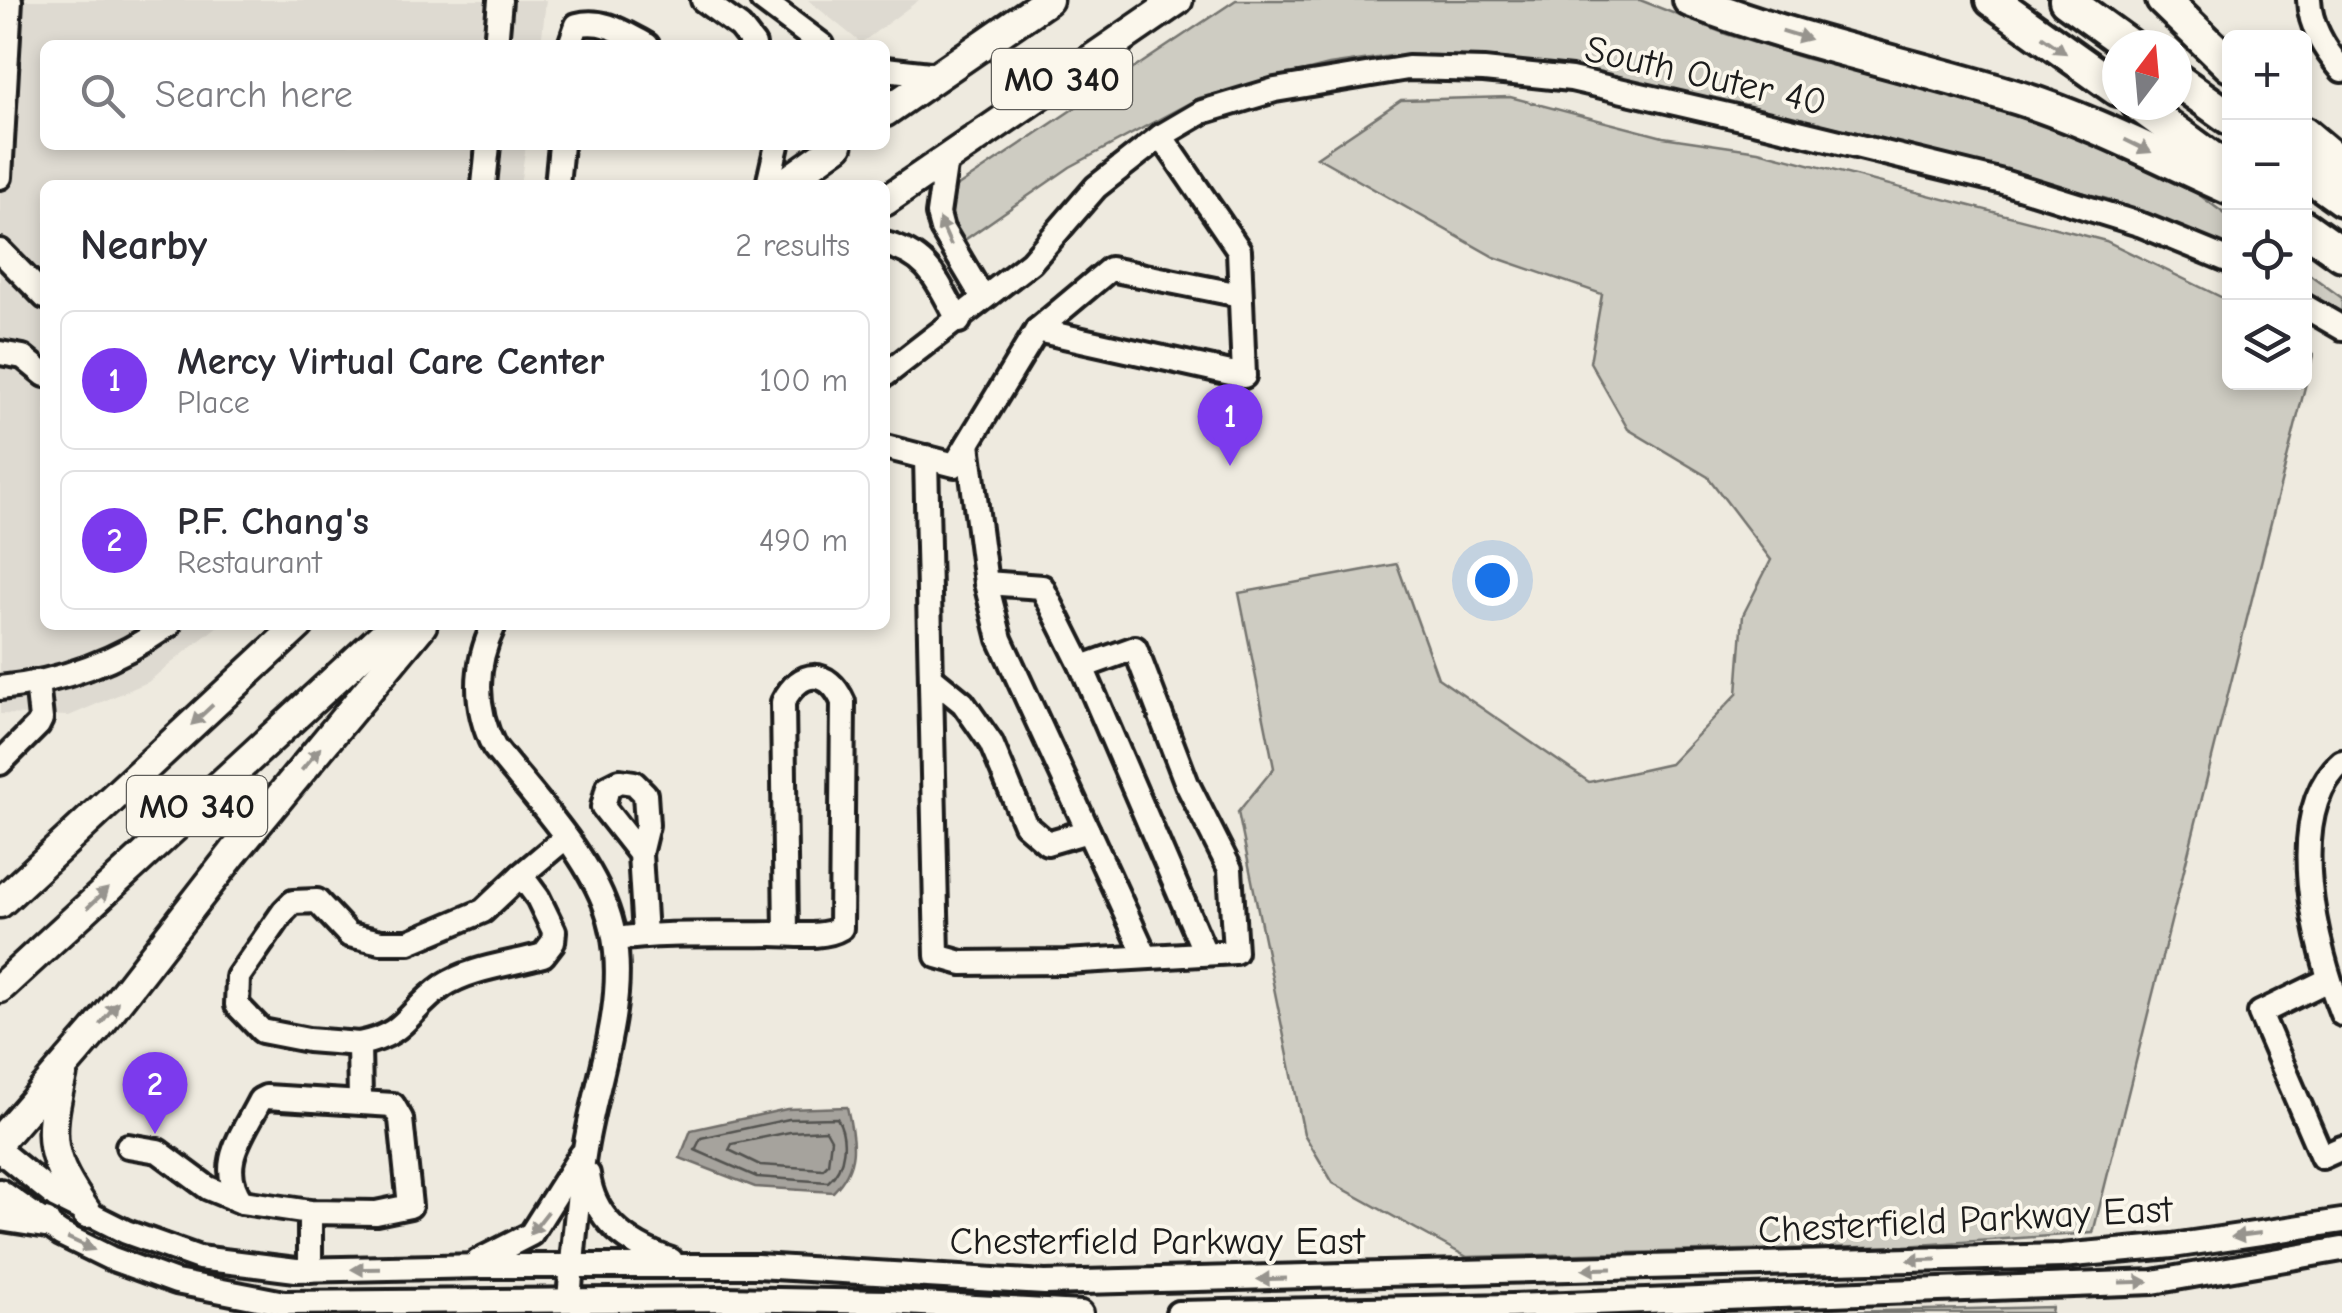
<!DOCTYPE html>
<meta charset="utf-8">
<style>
body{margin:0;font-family:"Comic Neue",sans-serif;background:#f7f7f7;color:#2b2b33}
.controls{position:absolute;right:30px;top:30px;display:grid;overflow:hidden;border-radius:15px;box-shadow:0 5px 15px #0003}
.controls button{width:90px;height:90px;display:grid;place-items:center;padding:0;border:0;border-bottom:2px solid #e1e1e2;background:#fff;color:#2b2b33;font:50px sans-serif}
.compass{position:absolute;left:2102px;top:30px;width:90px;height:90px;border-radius:50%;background:#fff;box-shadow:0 5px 15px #0003;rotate:16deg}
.you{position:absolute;left:1492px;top:580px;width:35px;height:35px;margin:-25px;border:8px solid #fff;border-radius:50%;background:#1a73e8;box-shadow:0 0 0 15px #1a73e833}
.badge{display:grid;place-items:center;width:65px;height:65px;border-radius:50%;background:#7c3aed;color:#fff;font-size:32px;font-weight:700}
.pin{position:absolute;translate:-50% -82px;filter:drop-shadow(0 2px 5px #0008)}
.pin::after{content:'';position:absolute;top:52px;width:35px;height:30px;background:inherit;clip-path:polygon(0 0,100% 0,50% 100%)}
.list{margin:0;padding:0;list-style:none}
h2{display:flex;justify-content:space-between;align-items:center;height:130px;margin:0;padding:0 40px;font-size:42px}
h2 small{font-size:32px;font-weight:400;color:#7c7c81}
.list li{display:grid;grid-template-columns:65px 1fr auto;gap:30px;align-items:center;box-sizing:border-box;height:140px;margin:0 20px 20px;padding:0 20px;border:2px solid #e1e1e2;border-radius:15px}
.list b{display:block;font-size:38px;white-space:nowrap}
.list p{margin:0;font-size:32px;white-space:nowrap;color:#7c7c81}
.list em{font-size:32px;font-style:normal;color:#7c7c81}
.icon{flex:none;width:55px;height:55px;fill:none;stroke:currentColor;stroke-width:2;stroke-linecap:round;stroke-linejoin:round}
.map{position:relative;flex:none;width:2342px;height:1313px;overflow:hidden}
.search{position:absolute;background:#fff;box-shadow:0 5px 15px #0003;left:40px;top:40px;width:850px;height:110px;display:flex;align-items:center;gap:25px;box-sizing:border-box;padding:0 35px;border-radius:15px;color:#7c7c81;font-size:38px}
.panel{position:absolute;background:#fff;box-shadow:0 5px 15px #0003;left:40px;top:180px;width:850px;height:450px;border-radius:15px}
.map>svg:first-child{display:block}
.built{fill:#dedad1}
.green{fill:#ceccc2;stroke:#75746f;stroke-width:2.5}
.water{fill:#a6a39d;stroke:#6f6d69;stroke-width:2.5}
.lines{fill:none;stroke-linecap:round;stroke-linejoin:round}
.shore{stroke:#535250;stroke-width:2.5}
.minor-casing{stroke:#1c1c1c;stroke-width:30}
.major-casing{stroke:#1c1c1c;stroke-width:35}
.highway-casing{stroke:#1c1c1c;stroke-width:40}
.minor{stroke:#fbf7ec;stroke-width:22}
.major{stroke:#fbf7ec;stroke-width:28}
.highway{stroke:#fbf7ec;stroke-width:32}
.oneway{fill:#97948e}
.labels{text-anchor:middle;stroke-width:8;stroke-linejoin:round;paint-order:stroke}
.shield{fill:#fbf7ec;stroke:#5f5e5a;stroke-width:2.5}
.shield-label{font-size:35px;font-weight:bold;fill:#1c1c1c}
.street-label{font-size:38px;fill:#1c1c1c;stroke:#fbf7ec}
</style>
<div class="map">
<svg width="2342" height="1313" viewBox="0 0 2342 1313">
<rect width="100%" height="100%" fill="#eeeadf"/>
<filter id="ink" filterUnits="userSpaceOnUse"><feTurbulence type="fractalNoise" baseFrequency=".01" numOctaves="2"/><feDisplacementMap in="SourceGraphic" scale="20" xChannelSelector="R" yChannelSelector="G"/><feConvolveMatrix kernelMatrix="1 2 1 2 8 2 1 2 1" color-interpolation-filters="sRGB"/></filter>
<g filter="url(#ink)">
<g class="built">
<polygon points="0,0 546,0 541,45 45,45 45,145 526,145 520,185 45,185 45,625 219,625 148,682 69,716 0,714"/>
<polygon points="808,0 919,0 861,43"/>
</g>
<g class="green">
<polygon points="1236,0 1640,0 1726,34 1807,59 1991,103 2067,129 2144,165 2198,194 2229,217 2230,250 2107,199 1856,132 1584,70 1485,58 1391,56 1329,65 1199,98 1070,167 963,241 948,236 937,200"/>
<polygon points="1510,97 1663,137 1758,151 2106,241 2229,301 2230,382 2304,382 2305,349 2313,355 2093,1233 1904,1246 1467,1257 1333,1183 1304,1134 1238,812 1274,768 1239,593 1397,564 1438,678 1589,782 1670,764 1737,694 1743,615 1771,560 1708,477 1628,429 1590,362 1602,294 1494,257 1317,157 1401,100"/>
<polygon points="2305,271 2342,298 2342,314 2305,291"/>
<polygon points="2052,1307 2051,1313 1794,1313"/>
</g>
<path class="water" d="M847 1107C855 1142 859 1166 833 1192L755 1187 680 1158 691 1130 787 1109Z"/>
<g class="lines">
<g class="shore">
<path d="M837 1118C848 1137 846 1167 828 1182L757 1177 695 1150 701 1138 789 1119Z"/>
<polygon points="826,1130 831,1139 828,1164 823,1169 760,1165 729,1150 732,1144 790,1132"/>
</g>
<g class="minor-casing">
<g id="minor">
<polyline points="703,0 740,27 754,45"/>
<polyline points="762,0 822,45"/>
<path d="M2309 0C2310 27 2325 50 2342 70"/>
<polyline points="496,45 500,0"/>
<path d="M570 45 577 25C603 18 624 33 647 45"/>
<polyline points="885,69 939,75"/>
<polyline points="946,159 938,214 942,229 983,298"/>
<polyline points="0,177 10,0"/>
<polyline points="484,185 488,145"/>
<polyline points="557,185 561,145"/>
<polyline points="768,185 777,145"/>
<path d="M885 244C931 256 937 282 959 321"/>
<polyline points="0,251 45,297"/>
<polyline points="2304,306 2342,328"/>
<polyline points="1037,330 1110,269 1240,295"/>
<polyline points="0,353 23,357 45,375"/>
<polyline points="885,375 1031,262 1096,187 1161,136 1202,112 1275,90 1408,68 1484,70 1571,79 1758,122 2003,182 2142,225 2230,261"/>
<polyline points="885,447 955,465 1037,330 1244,376 1239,250 1161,136"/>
<polyline points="926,457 937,956 962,963 1065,962 1235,952 1230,869 1187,784 1135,648 1082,667 1042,587 986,583 968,444"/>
<polyline points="986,583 1000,639 1146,957"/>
<path d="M494 625C474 665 474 708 494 747 531 794 582 847 604 902 637 982 598 1069 585 1149 577 1198 573 1250 569 1300"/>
<polyline points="1082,667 1205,953"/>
<polyline points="931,677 963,703 991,743 1025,824 1047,843 1088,831"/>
<path d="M0 688C61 682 119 660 169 625"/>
<path d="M2342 762C2282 813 2316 950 2342 1014"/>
<polyline points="0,763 38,725 41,719 37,682"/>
<polyline points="640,854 603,807 608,787 620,781 634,783 645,794 647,825 640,854 645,935"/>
<path d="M616 939C667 932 720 935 772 934 793 934 823 939 841 928L843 702C828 668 800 669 783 702L786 934"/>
<polyline points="2328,980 2260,1013 2322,1157 2342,1148"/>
<polyline points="359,1044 308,1040 262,1031 237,1005 238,977 284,911 293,902 317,901 349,935 381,942 409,942 483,911 521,875"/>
<path d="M360 1101 359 1044C408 1034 407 1011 443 986 470 968 512 964 543 955L553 942 554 931 538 898 521 875 565 838"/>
<polyline points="128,1146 158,1151 208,1188 242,1202"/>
<polyline points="0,1151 56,1197 126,1232 199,1258 296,1270 482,1266 757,1266 1045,1283 2062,1256 2172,1246 2342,1221"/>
<path d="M588 1174C593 1220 630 1246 671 1260"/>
<polyline points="0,1191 61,1234 110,1258 176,1282 284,1303 723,1299 887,1302 1081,1313"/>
<polyline points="478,1261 531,1234 581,1155"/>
<path d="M310 1270V1212L242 1202C216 1165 242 1136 260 1100L266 1097 393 1105 401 1119 410 1206 376 1213 310 1212"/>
<polyline points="1178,1313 1512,1306 2153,1282 2342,1249"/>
</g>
</g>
<g class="major-casing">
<g id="major">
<polyline points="885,112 1048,0"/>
<polyline points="782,185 838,145"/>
<polyline points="885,201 1178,0"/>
<polyline points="0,903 299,625"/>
<polyline points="0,988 394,625"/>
<path d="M62 1075C46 1140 49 1158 87 1213"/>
<polyline points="0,1140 98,1027 234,852 422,625"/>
<polyline points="0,1216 45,1223"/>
</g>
</g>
<g class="highway-casing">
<g id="highway">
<path d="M1690 0C1797 42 1910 64 2019 98 2092 121 2160 157 2230 188"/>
<polyline points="1992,0 2117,89"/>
<polyline points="2066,0 2128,45"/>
<polyline points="2163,0 2230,65"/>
<polyline points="2177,80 2230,118"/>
<polyline points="2139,105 2230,172"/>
<polyline points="2304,134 2342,166"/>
<polyline points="2304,172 2342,199"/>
<polyline points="2304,227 2342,254"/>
</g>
</g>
<use href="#minor" class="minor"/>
<use href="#major" class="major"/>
<use href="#highway" class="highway"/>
</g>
<defs><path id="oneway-solid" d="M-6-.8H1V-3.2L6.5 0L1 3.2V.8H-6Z" transform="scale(2.5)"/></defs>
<g class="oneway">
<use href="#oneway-solid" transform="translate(1796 35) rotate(17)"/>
<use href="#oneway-solid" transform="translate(2054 45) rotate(35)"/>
<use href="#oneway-solid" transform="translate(2138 146) rotate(26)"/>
<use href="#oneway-solid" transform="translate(945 232) rotate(-114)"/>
<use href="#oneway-solid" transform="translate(202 715) rotate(137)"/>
<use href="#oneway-solid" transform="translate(311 759) rotate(-50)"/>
<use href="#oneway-solid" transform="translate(98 898) rotate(-43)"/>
<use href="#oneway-solid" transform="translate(109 1013) rotate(-52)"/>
<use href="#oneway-solid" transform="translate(539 1223) rotate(128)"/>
<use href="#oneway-solid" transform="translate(2246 1235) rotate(172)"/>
<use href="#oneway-solid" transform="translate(81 1244) rotate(25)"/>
<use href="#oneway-solid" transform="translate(1922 1260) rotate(178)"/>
<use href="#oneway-solid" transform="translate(366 1269) rotate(179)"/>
<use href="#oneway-solid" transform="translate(1597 1269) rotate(178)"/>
<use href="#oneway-solid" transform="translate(1272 1279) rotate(178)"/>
<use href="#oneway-solid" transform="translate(2134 1282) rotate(-2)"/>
</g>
</g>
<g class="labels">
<g class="shield">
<rect x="992" y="49" width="140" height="60" rx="8"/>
<rect x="127" y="776" width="140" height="60" rx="8"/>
</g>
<g class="shield-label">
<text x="1062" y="91">MO 340</text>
<text x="197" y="818">MO 340</text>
</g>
<g class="street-label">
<text transform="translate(1706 75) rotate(13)" y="13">South Outer 40</text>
<text transform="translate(1965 1219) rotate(-3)" y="13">Chesterfield Parkway East</text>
<text x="1157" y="1254">Chesterfield Parkway East</text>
</g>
</g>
</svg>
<div class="controls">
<button>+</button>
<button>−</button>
<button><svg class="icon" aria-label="locate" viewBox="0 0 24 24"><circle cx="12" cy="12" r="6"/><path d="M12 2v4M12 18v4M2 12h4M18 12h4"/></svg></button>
<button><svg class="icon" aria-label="layers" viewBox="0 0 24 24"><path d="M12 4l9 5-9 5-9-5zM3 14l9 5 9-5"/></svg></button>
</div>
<svg class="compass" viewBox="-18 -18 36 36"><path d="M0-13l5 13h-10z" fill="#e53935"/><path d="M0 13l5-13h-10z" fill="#7c7c81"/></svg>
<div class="you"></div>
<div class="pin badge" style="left:1230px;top:466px">1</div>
<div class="pin badge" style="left:155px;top:1134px">2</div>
<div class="search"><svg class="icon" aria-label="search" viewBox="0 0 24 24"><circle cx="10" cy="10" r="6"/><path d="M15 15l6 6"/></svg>Search here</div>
<section class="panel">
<h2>Nearby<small>2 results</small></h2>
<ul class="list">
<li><span class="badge">1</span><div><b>Mercy Virtual Care Center</b><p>Place</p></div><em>100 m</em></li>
<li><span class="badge">2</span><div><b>P.F. Chang's</b><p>Restaurant</p></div><em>490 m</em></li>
</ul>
</section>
</div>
